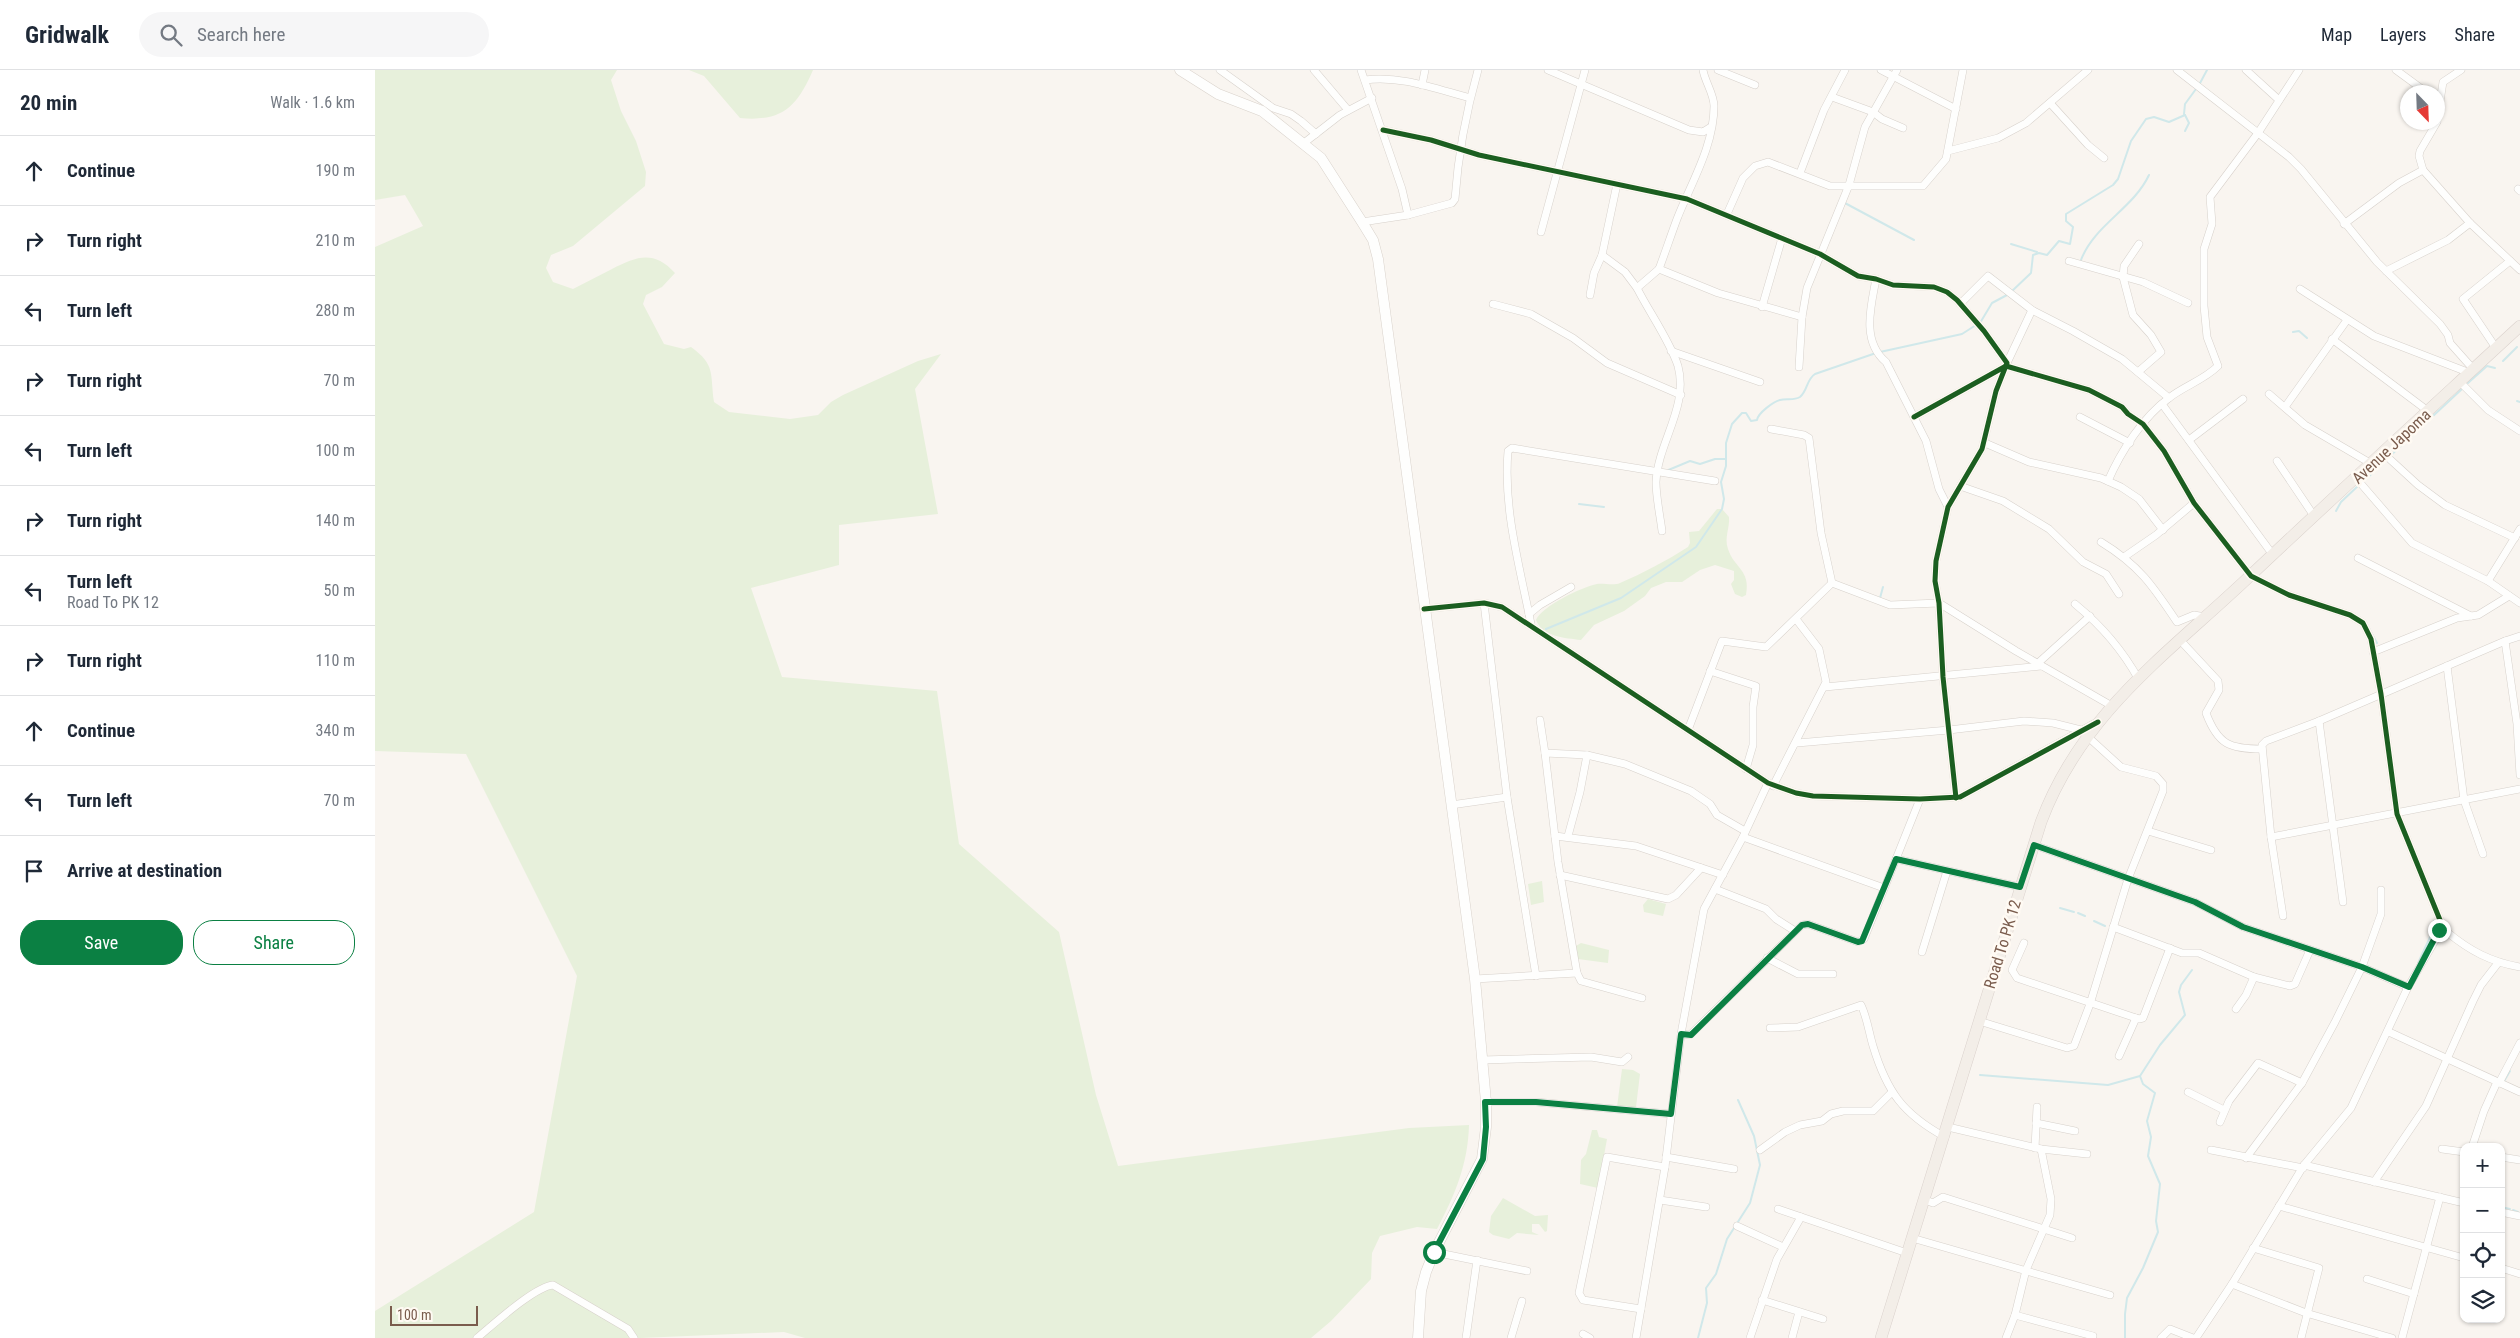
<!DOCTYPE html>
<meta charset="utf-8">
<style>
body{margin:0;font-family:"Roboto Condensed",sans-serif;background:#f6f6f7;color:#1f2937}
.controls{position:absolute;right:15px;bottom:15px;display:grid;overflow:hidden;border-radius:10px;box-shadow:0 1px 4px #0004}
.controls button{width:45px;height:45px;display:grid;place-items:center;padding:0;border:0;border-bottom:1px solid #e0e1e3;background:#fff;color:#1f2937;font:25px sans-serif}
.compass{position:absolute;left:2025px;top:15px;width:45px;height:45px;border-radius:50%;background:#fff;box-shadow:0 1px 4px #0004;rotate:157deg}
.scale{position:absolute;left:15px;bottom:12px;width:88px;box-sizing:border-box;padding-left:5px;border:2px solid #7a5c4d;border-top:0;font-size:14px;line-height:18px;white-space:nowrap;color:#7a5c4d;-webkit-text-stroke:4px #fffaf3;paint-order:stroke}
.stop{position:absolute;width:15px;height:15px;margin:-11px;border:4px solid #0b8043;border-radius:50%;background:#fff}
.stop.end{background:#0b8043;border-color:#fff;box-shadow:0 1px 5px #0008}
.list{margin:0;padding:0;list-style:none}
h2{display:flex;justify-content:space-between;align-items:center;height:65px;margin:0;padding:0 20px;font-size:21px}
h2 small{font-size:16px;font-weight:400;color:#747a83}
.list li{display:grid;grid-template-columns:32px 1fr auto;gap:15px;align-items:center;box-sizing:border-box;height:70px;padding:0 20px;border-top:1px solid #e0e1e3}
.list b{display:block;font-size:19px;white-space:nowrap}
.list p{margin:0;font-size:16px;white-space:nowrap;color:#747a83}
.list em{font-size:16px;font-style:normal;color:#747a83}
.actions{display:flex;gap:10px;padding:15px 20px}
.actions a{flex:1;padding:11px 0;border:1px solid #0b8043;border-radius:20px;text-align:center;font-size:18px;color:#0b8043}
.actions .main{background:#0b8043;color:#fff}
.icon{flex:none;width:28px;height:28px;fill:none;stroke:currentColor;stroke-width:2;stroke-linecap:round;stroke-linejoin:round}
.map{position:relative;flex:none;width:2145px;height:1268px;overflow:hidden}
header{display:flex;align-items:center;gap:30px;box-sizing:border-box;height:70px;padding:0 25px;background:#fff;border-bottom:1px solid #e0e1e3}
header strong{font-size:24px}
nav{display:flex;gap:28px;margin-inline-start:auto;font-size:18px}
.search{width:350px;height:45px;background:#f6f6f7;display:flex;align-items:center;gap:12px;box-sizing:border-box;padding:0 18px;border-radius:28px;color:#747a83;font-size:19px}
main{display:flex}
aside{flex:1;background:#fff}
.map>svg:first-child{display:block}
.green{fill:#e7f0db}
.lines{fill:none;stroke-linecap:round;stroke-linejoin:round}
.stream{stroke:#d0e8ea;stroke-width:2}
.minor-casing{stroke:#d7d1cb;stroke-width:8}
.secondary-casing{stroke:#d9d2cb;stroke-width:11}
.primary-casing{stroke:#dad1cc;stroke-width:12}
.minor{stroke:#fefefd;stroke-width:7}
.secondary{stroke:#fefefd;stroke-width:10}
.primary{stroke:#f3eee8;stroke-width:11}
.cycleway-casing{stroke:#fffaf3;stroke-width:8}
.cycleway{stroke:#1b5e20;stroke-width:5}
.route{stroke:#0b8043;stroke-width:6}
.labels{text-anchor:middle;stroke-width:5;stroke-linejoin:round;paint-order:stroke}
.street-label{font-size:16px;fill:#7a5c4d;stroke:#fffaf3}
</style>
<header>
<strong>Gridwalk</strong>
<div class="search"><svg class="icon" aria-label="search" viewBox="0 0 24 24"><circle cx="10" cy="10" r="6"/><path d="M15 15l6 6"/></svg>Search here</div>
<nav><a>Map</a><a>Layers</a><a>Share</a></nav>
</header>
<main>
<aside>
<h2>20 min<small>Walk · 1.6 km</small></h2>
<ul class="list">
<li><svg class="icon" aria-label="ahead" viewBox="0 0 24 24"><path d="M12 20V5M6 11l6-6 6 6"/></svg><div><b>Continue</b></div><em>190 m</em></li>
<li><svg class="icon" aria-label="right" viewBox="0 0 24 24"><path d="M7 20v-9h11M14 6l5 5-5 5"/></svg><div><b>Turn right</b></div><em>210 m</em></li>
<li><svg class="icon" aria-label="left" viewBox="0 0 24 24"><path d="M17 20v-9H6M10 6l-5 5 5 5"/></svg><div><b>Turn left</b></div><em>280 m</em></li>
<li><svg class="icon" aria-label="right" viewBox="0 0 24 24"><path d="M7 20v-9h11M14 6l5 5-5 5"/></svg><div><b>Turn right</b></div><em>70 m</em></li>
<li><svg class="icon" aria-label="left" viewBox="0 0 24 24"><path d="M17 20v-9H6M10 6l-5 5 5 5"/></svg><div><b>Turn left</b></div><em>100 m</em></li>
<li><svg class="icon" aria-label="right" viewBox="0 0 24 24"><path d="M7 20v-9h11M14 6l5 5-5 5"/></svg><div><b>Turn right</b></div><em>140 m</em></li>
<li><svg class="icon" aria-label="left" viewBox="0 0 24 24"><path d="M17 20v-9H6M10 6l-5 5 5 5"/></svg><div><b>Turn left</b><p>Road To PK 12</p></div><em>50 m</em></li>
<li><svg class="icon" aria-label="right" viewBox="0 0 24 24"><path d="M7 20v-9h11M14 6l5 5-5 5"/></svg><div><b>Turn right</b></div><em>110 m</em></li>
<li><svg class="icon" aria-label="ahead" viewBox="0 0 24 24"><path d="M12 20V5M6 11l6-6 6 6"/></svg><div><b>Continue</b></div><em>340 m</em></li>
<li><svg class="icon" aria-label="left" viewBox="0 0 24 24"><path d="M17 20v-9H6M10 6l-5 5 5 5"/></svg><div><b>Turn left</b></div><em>70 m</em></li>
<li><svg class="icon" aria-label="arrive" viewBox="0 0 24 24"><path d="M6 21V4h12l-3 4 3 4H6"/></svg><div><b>Arrive at destination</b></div></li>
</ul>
<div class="actions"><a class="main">Save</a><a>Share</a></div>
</aside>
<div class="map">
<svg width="2145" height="1268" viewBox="0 0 2145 1268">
<rect width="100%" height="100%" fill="#f9f5f0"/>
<g class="green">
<path d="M0 0H242L236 10 246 41 261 71 271 102 270 116 198 176 176 185 171 198 178 212 198 219C211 212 224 206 237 199 262 186 279 180 300 203L287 217 271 225 268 234 289 274 309 279 316 277C341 295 335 304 339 332L354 342 415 349 443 345 456 332 468 325 543 291 566 284 540 319 563 444 464 455V495L376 518 407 607 562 621 584 774 684 862 721 1025 743 1096 1034 1058 1094 1055C1093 1094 1080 1125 1062 1159L1042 1157 1005 1166 997 1183 996 1209 956 1251 936 1268H430L409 1262 265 1268H0V1241L159 1142 202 906 91 684 0 681V177L48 156 30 125 0 130Z"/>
<path d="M314 0H438C422 37 407 52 365 48L329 6Z"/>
<path d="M1342 439H1347L1354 447C1355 458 1349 467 1353 479 1359 498 1376 500 1371 525L1367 527 1360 524 1356 514 1359 510V501L1340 495 1325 500 1307 512H1291L1276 518 1270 526 1249 541 1219 555 1206 570C1190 568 1168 567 1161 550 1167 536 1207 517 1222 514 1229 513 1239 516 1245 513 1268 503 1291 491 1313 477L1315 473 1314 462 1324 461Z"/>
<polygon points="1167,811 1169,832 1156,835 1153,814"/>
<polygon points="1273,829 1291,834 1288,846 1269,842 1268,835"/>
<polygon points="1206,873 1234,880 1233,893 1203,889 1201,876"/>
<polygon points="1247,999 1258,1000 1265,1004 1261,1037 1256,1040 1242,1037"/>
<polygon points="1217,1060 1222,1060 1224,1067 1232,1069 1223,1118 1205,1114 1206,1090 1211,1084"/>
<polygon points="1128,1128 1160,1146 1173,1145 1172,1161 1170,1162 1164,1154 1157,1154 1157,1162 1164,1165 1142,1163 1134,1169 1118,1165 1114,1162 1116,1146"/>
</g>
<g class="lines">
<g class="stream">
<polyline points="1824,15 1832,0"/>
<polyline points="1809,44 1810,34 1821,19"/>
<polyline points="1810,45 1814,53 1810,61"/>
<polyline points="1468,132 1539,170"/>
<polyline points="1636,174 1662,182"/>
<path d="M1706 190C1719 155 1758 139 1774 105"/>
<polyline points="1636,222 1656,203 1658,185 1664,183 1672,185 1684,171 1695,174 1698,157 1691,151 1691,144 1738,115 1743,109 1756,71 1771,49 1779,47 1794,52 1810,45"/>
<polyline points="1605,253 1617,233 1632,225"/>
<polyline points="1918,262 1924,261 1932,268"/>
<polyline points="1505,282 1587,264 1601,255"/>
<polyline points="2128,291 2142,277"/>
<polyline points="2093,313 2112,296 2120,298"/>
<polyline points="2142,331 2145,332"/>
<polyline points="2015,386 2088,318"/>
<polyline points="1291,401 1315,391 1325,394 1340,389 1350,389"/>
<polyline points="1988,412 2011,390"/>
<polyline points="1204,434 1229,437"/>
<polyline points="1961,441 1966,432 1984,415"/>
<polyline points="1505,528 1508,517"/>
<polyline points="1992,555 2002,573"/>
<path d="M1171 559 1246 528 1321 477 1347 439 1349 429 1346 412 1351 396V373L1357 354 1367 343H1371L1376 351 1382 350C1383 343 1398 332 1405 330 1412 328 1418 331 1425 327 1433 320 1431 310 1440 304L1501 283"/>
<polyline points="1685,838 1699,842"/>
<polyline points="1703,843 1710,846"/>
<polyline points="1719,851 1730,856"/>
<polyline points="2043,893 2057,863 2059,851"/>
<polyline points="1605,1005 1733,1015 1765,1006 1785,975 1810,945 1804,922 1806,915 1817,900"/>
<polyline points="2128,1013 2135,1001"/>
<polyline points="2126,1137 2135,1139"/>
<polyline points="2138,1140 2143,1142"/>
<polyline points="1323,1268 1332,1233 1331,1218 1341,1204 1352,1169 1375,1133 1385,1095 1379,1066 1363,1030"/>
<polyline points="1750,1268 1750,1244 1752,1228 1768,1198 1783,1162 1781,1151 1785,1114 1773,1086 1776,1067 1772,1051 1780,1023 1768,1014 1765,1006"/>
</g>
<g class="minor-casing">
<g id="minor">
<polyline points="845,0 898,38 916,44 926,51 941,64"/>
<polyline points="939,0 973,40"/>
<polyline points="986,0 1027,119 1033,145"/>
<polyline points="1173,0 1314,60 1328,62 1336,57"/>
<polyline points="1343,0 1380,15"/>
<polyline points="1506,0 1581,39"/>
<polyline points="1802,0 1914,87 1926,99 2002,192 2065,254 2073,265 2075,273 2099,300"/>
<polyline points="1871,0 1904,30"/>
<polyline points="2021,0 2051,22"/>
<path d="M990 10C1025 5 1061 19 1095 28"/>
<polyline points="1047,15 1050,0"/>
<polyline points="1457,27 1498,42 1507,49 1528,58"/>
<polyline points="1675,33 1713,75 1729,88"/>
<polyline points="2062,51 2068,12 2086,0"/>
<polyline points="2062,52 2045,81 2044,86 2048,100 2095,153 2145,200"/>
<polyline points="1008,60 1056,70 1104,85 1312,129 1445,184 1483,206 1501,209 1518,215 1559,217 1572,222 1582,230 1609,261 1632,293 1621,321 1607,379 1573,437 1561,491 1560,511 1564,533 1568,607 1581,728"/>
<polyline points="929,73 965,45 997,28"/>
<polyline points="1573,81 1623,68 1651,53 1713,0"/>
<polyline points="1425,103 1449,40 1470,0"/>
<polyline points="1242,114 1227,185 1250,202 1262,218 1284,199 1343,223 1427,247"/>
<polyline points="2143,119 2145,121"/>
<polyline points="1352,144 1368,108 1380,96 1393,92 1455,116 1548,116 1571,89 1588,0"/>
<path d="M987 152 1033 145 1077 133 1080 129C1083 85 1091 42 1103 0"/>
<polyline points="1969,154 2024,113 2048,100"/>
<polyline points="1166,162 1210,0"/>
<polyline points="1694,191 1768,212 1813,233"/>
<path d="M1284 199C1290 183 1296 165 1302 149 1316 113 1339 76 1339 36 1339 24 1330 12 1328 0"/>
<polyline points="2011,201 2073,170 2095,153"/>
<path d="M1501 209C1496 236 1486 271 1511 292L1551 371 1564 419 1573 437"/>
<path d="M1262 218C1274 242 1295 271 1303 296 1314 337 1283 372 1281 412 1281 427 1285 445 1287 461"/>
<polyline points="1925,219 1999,266 2095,303"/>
<polyline points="1215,225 1219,203 1227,185"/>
<polyline points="1118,234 1156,244 1198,268 1232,293 1306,325"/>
<polyline points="1585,234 1613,206 1657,240 1698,261 1747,289 1794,328"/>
<polyline points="1387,237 1407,168"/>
<polyline points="1957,269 2053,341"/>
<polyline points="2121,278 2088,229 2135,191"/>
<polyline points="1296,281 1385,312"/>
<polyline points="1632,293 1657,240"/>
<polyline points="1424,297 1427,247 1432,218 1474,115 1490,57 1522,0"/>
<polyline points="1763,302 1786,282 1776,265 1758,245 1748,207 1749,196 1764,174"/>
<polyline points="2085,312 2113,340 2145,361"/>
<polyline points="1894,324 1930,355 1995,393"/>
<polyline points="1787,334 1898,485"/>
<polyline points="1910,337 1972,250"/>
<polyline points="1539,347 1631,296 1714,320 1747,337 1753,344 1768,354 1789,381 1819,433 1876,506 1914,525 1975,545 1988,553 1996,569 2006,624 2022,744 2067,855"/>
<polyline points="1705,347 1755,373"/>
<polyline points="1396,359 1429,365 1434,368 1446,463 1457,513 1515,535 1564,533 1641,581 1737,636"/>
<polyline points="1814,370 1868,329"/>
<polyline points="1610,373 1654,392 1726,408 1746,417 1764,429 1788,460"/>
<polyline points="2007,382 2043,415 2070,435 2140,468"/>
<polyline points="1902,391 1939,446"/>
<polyline points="1981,408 2037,473 2113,511 2145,533"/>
<path d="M1733 411C1746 381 1768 347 1794 328 1809 316 1829 310 1843 296L1832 267 1829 236V179L1837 154 1835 127 1883 63 1924 0"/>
<polyline points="1585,416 1628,431 1674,459 1708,492 1731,504 1744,524"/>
<path d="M1726 472C1764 495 1778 516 1802 552L1819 545 1830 547"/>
<polyline points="1749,487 1781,465 1819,433"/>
<polyline points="1983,488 2096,546"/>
<polyline points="2113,511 2145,459"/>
<polyline points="1109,533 1132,727 1161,906"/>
<path d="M1700 534C1727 556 1747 579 1764 610"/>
<polyline points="1049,539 1109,533 1127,537 1393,713 1421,723 1438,726 1545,729 1585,727 1720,653"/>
<polyline points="1154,544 1165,535 1196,517"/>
<path d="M1156 554C1145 498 1128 439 1133 381L1137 378 1340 411"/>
<path d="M1805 570 1843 611 1844 620 1831 643C1843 675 1855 679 1887 679"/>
<polyline points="2130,571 2145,566"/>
<polyline points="1998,582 2082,548 2103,545 2134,526"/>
<polyline points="1662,594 1715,546"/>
<polyline points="2072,596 2089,730 2108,784"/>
<polyline points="1335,601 1381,616 1378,637 1378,675 1371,699"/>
<polyline points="1450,617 1666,596"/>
<polyline points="1165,650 1170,683"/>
<polyline points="1944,651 1968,832"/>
<polyline points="1313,660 1347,571 1391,577 1457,513"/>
<polyline points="1422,673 1574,660 1649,651 1678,653 1706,660"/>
<polyline points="1398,716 1451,612 1444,579 1421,549"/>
<polyline points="1076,735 1132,727"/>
<polyline points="1773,761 1836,780"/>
<polyline points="1180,766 1261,776 1348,805"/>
<polyline points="1193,766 1205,722 1212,685"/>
<polyline points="1368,767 1509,818"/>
<polyline points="1896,767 2145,719"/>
<polyline points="1659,775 1820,832 1868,857 1987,897 2033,917"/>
<polyline points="1521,789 1645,817"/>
<polyline points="1185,805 1293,829 1301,825 1326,798"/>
<polyline points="1340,819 1391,839 1401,849 1420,861"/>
<polyline points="1908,846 1896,767 1887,675 1891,671 1944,651 2130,571 2142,654 2145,705"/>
<polyline points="1738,857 1807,883 1824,883 1879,907 1915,916 1920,914 1935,880"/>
<path d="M2072 862C2095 881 2116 892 2145 897"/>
<polyline points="1649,873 1637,900 1642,908 1764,949 1768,948 1795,878"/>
<polyline points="1547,882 1572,801"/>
<polyline points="1392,888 1423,904 1458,904"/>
<polyline points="1100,909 1202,903"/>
<polyline points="1267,928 1206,911 1202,903 1183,792 1170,683 1212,685 1250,694 1316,721 1335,734 1342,745 1370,761"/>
<polyline points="1861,939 1871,925 1879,907"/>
<polyline points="1604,951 1692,978 1699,976 1715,934 1753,809 1788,721 1788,714 1781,706 1746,697 1712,666"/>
<path d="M1395 958 1423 957 1486 935C1492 947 1494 963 1498 976 1512 1022 1528 1044 1570 1067"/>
<polyline points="2014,962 2145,1022"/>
<polyline points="1306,964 1315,965 1427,855 1433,854 1483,872 1489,869 1545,729"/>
<polyline points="1744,986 1761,948"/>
<polyline points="1107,990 1216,987 1247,992 1253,987"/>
<polyline points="2124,1013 2145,973"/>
<polyline points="1813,1022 1849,1040"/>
<polyline points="1111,1032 1161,1032 1296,1044"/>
<polyline points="1845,1052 1854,1031 1883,993 1927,1013"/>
<polyline points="1661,1053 1700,1061"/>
<polyline points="1573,1057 1666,1079 1712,1084"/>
<polyline points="2097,1077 2109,1041 2122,1012"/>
<polyline points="1660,1078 1662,1037"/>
<polyline points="2067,1079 2089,1082"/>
<polyline points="1385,1080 1410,1062 1425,1055 1447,1051 1456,1044 1468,1041 1498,1041 1517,1022"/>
<polyline points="1836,1080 1928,1098"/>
<polyline points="1291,1087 1359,1099"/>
<polyline points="2126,1087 2145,1090"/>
<polyline points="1871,1088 1927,1013 1960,952 1987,897 2006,844 2006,820"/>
<polyline points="1929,1095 2089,1133"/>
<polyline points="1999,1112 2051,1036 2098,931 2106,915 2123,893"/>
<polyline points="1548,1129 1558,1133 1568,1127 1697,1168"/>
<polyline points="1285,1130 1331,1137"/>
<polyline points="1904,1136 2089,1188"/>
<polyline points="1403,1139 1532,1183"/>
<polyline points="2126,1142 2145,1146"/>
<polyline points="1362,1156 1408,1177"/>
<polyline points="1537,1168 1735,1225"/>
<polyline points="1878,1178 1944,1198 1926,1268"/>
<polyline points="1059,1182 1152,1201"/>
<polyline points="2126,1198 2145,1204"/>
<polyline points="1992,1209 2039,1224"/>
<polyline points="1857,1214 1931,1243 2017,1268"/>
<polyline points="1387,1230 1448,1249"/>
<polyline points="1266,1239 1208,1230 1204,1223 1232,1087 1290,1097"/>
<polyline points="1640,1245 1718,1266"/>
<polyline points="1208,1264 1215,1268"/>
<path d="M102 1268C118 1255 159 1217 178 1215L253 1259 259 1268"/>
<polyline points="1091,1268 1102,1190"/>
<polyline points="1136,1268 1147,1231"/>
<polyline points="1261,1268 1290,1097 1306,964 1329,839 1368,767 1393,713"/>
<polyline points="1375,1268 1402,1189 1426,1147"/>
<polyline points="1417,1268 1424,1242"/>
<polyline points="1631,1268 1640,1245 1651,1200 1675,1145 1676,1129 1666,1079"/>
<polyline points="1786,1268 1795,1259 1818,1268"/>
<polyline points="1821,1268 1857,1214 1929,1095 1976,1038 2033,917 2065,862"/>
<polyline points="2027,1268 2065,1127"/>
</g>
</g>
<g class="secondary-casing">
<polyline id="secondary" points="805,0 843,24 887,41 946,88 987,152 998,170 1003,189 1100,909 1111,1032 1111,1057 1107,1089 1059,1182 1051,1202 1046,1221 1043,1268"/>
</g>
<g class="primary-casing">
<path id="primary" d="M1506 1268 1666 752C1707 642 1794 583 1876 505 1965 421 2055 339 2145 256"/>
</g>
<use href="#minor" class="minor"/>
<use href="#secondary" class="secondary"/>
<use href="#primary" class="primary"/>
<g class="cycleway-casing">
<g id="cycleway">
<polyline points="1008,60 1056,70 1104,85 1312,129 1445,184 1483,206 1501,209 1518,215 1559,217 1572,222 1582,230 1609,261 1632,293 1621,321 1607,379 1573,437 1561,491 1560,511 1564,533 1568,607 1581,728"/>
<polyline points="1539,347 1631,296 1714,320 1747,337 1753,344 1768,354 1789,381 1819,433 1876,506 1914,525 1975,545 1988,553 1996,569 2006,624 2022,744 2067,855"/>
<polyline points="1049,539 1109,533 1127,537 1393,713 1421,723 1438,726 1545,729 1585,727 1723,652"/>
</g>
</g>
<use href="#cycleway" class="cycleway"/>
</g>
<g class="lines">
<polyline class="route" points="1059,1182 1108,1089 1111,1057 1110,1032 1161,1032 1296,1044 1306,964 1316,965 1427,855 1433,854 1483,872 1487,871 1521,789 1645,817 1659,775 1820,832 1868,857 1987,897 2034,917 2064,860"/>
</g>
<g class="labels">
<g class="street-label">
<text transform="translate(2016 376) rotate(-43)" y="6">Avenue Japoma</text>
<text transform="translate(1627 874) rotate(-73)" y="6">Road To PK 12</text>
</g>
</g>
</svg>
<div class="controls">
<button>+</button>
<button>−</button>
<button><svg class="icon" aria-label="locate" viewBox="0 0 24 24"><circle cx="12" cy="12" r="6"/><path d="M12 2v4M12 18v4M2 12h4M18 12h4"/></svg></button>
<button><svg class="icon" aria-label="layers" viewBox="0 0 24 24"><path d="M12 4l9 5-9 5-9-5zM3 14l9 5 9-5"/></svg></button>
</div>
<svg class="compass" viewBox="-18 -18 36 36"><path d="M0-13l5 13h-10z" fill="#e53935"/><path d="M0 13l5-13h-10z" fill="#747a83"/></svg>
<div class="scale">100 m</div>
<div class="stop" style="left:1059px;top:1182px"></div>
<div class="stop end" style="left:2064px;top:860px"></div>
</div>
</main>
